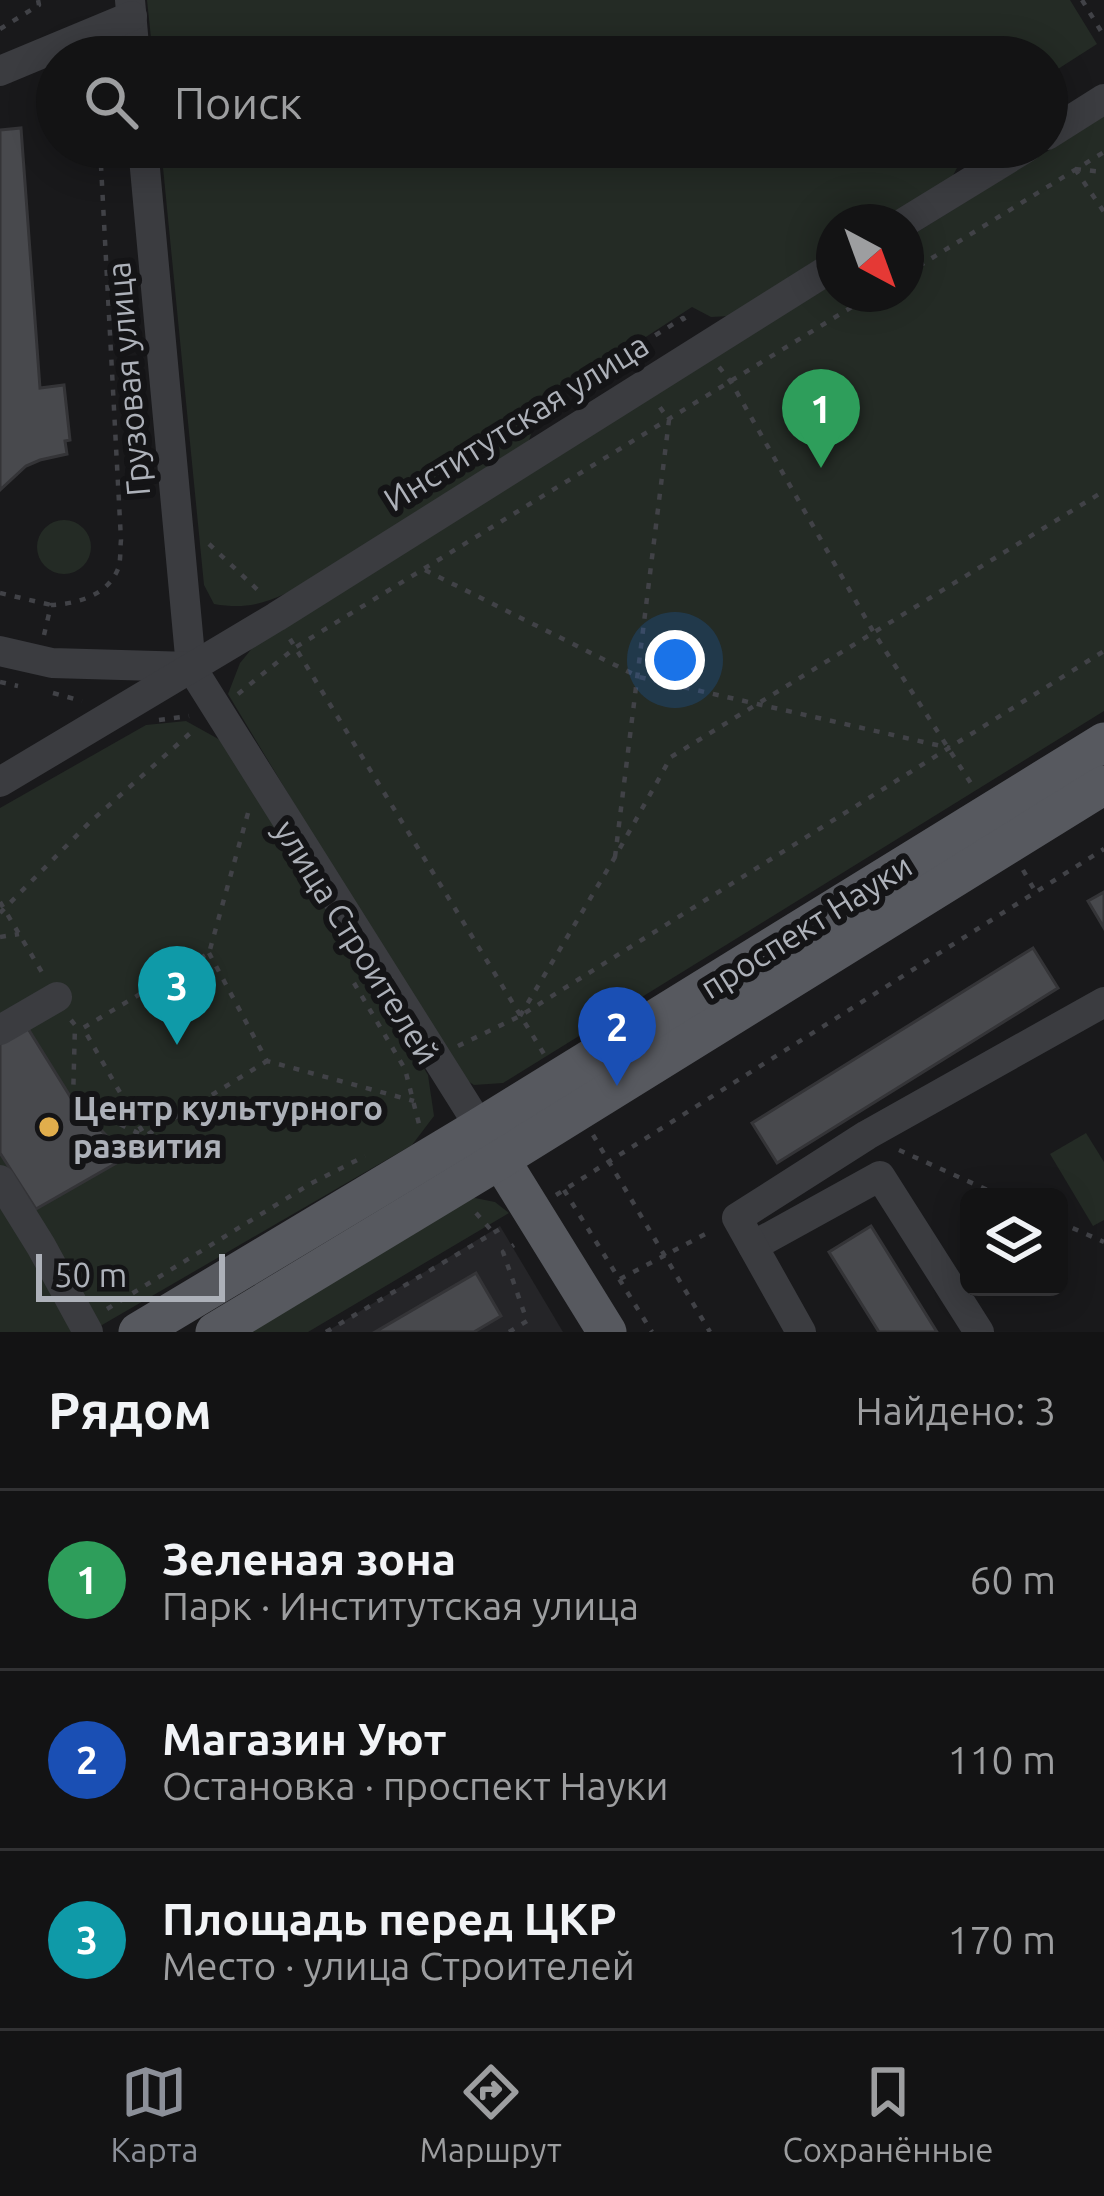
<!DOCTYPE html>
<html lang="ru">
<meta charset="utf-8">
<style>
body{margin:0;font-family:Ubuntu,sans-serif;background:#202022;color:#f1f3f6}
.controls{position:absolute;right:36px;bottom:36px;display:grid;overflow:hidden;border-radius:18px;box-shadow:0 6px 30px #0003}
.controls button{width:108px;height:108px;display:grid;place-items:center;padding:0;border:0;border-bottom:3px solid #323234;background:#131314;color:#f1f3f6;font:60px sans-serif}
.compass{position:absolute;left:816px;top:204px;width:108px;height:108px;border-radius:50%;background:#131314;box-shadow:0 6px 30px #0003;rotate:139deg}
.scale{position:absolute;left:36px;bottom:30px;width:189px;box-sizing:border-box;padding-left:12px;border:6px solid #adb1b9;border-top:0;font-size:33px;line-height:42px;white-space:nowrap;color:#adb1b9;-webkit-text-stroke:9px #141416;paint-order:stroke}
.you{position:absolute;left:675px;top:660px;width:42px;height:42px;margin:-30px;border:9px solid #fff;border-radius:50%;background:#1a73e8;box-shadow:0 0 0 18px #1a73e833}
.badge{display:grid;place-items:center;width:78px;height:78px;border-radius:50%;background:#8c9099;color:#fff;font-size:39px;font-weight:700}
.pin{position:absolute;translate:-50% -99px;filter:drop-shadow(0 3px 6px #0008)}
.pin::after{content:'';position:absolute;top:63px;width:42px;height:36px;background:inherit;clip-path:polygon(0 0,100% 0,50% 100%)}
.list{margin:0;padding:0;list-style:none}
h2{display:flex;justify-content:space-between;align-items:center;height:156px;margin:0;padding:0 48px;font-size:51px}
h2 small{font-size:39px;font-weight:400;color:#9d9ea0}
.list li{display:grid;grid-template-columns:78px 1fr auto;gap:36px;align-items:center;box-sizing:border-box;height:180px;padding:0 48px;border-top:3px solid #323234}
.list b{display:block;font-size:45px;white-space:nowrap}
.list p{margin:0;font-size:39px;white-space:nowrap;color:#9d9ea0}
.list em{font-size:39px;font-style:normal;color:#9d9ea0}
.icon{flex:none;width:66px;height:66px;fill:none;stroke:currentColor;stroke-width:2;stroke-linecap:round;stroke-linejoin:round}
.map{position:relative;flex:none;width:1104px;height:1332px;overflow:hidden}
.search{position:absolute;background:#131314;box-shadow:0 6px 30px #0003;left:36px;right:36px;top:36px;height:132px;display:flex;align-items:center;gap:30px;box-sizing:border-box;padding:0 42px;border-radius:66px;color:#9d9ea0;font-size:45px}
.sheet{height:696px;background:#131314}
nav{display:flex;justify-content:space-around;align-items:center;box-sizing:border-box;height:168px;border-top:3px solid #323234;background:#131314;font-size:33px;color:#9d9ea0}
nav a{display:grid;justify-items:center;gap:6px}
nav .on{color:#8c9099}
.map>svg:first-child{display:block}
.built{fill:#252528}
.green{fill:#242b25}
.building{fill:#48494d;stroke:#343437;stroke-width:3}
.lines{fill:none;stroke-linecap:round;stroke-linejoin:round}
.path{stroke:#414247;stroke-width:4.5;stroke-dasharray:6 9;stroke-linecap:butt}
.minor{stroke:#3b3c40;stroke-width:30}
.major{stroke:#57595f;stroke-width:39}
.poi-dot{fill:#e1ae4c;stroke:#141416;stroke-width:4.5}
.labels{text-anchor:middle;stroke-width:12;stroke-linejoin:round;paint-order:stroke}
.street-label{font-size:33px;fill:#adb1b9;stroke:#141416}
.poi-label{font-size:33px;font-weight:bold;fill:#adb1b9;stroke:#141416;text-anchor:start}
</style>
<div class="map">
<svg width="1104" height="1332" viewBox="0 0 1104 1332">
<rect width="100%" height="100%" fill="#19191b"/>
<polygon class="built" points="500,1226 563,1332 326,1332"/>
<g class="green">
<polygon points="147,0 1070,0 1097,44 1047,76 1047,57 153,57"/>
<polygon points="1104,116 1104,711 503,1083 474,1085 457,1074 228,694 240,663 258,641 834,283 834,294 906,294 906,239"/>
<path d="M161 147H957L954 149 958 166 947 187 888 222H834V254L730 316 711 317 692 307 541 405 527 446 287 593C261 605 243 609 214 604L204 585Z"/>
<circle cx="64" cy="547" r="27"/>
<polygon points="186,721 222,741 428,1075 434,1116 412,1145 90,1332 0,1332 0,808 146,725"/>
<polygon points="1086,1133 1104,1162 1104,1220 1093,1226 1050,1154"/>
<polygon points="470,1197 495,1202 509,1213 308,1332 242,1332"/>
</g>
<g class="building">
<polygon points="21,128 40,388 64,385 70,440 65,441 67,454 40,460 26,466 0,490 0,130"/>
<polygon points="1104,892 1104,928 1088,901"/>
<polygon points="1033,948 1058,988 777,1163 752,1123"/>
<polygon points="27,1027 73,1101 127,1157 36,1209 0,1153 0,1044"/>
<polygon points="871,1226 937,1332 879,1332 829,1252"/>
<polygon points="476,1273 501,1316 474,1332 375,1332"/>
</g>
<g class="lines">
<g class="path">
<polyline points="1082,0 1104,36"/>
<polyline points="0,29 39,5 38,0"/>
<polyline points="1075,169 1104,212"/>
<polyline points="1075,169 1104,172"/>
<polyline points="906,274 1104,152"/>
<polyline points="630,362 625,354 683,318 687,325"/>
<polyline points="719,367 731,382 874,633 974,788"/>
<polyline points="209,544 262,594"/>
<polyline points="425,570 639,677 950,748"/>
<polyline points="0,593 51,605"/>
<path d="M44 635 51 605C76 604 107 596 118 569 121 562 120 548 121 540L100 147"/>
<polyline points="290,639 544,1054"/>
<polyline points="0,682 18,686"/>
<polyline points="53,693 82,701"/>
<polyline points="238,694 296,647 873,294"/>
<polyline points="159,720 189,716"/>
<polyline points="248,813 209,953 83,1028 145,1136 267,1061"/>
<polyline points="615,857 669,420 659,406"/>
<polyline points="1023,870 1035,891"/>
<polyline points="0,902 43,974"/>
<polyline points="0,913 89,823 196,728"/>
<polyline points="0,937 19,934"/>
<polyline points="209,953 267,1061 414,1101"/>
<polyline points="354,983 405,1069 419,1124"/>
<polyline points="520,1016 615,857 671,757 1104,491"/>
<polyline points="71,1020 75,1025 73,1101 144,1136"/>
<polyline points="458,1046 520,1016 1104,651"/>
<polyline points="593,1135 710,1332"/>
<polyline points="899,1150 1003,1197"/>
<polyline points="564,1190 652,1332"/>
<polyline points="556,1195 1104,849"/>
<polyline points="476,1213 492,1231"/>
<polyline points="1059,1222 1104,1242"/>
<polyline points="620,1279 711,1231"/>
<polyline points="107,1309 310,1184 365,1156"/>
<polyline points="326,1332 505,1226"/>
<polyline points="509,1332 527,1321 503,1252 514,1245"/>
</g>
<g class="minor">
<polyline points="130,0 135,57"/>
<polyline points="0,71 132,16"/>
<polyline points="1047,135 1104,99"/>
<polyline points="143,147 191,667 480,1127"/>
<polyline points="905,222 1027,147"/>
<polyline points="0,651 52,663 191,667"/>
<polyline points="0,782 276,617 834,266"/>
<polyline points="0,1030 57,997"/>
<polyline points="0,1180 41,1246 88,1332"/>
<polyline points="753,1246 880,1176 979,1332"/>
<polyline points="801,1332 737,1218 867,1135 1104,1002"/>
</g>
<g class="major">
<polyline points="487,1138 607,1332"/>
<polyline points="138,1332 480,1127 1104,742"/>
<polyline points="215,1332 496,1162 1104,785"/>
</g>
</g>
<circle class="poi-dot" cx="49" cy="1127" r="12"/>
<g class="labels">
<g class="street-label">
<text transform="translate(128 379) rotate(-95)" y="12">Грузовая улица</text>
<text transform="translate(516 422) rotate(-32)" y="12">Институтская улица</text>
<text transform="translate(806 926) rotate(-32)" y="12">проспект Науки</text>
<text transform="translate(357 942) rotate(58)" y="12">улица Строителей</text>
</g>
<g class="poi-label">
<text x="73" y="1120">Центр культурного<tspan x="73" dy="38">развития</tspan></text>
</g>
</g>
</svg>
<div class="controls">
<button><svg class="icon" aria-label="layers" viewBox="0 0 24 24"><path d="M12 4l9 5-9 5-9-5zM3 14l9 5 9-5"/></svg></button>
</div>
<svg class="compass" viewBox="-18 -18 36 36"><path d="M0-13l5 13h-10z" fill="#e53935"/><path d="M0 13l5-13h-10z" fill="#9d9ea0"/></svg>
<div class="scale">50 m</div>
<div class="you"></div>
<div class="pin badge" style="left:821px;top:468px;background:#2e9e5b">1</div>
<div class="pin badge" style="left:617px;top:1086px;background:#1a4fb4">2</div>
<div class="pin badge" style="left:177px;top:1045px;background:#0f9aa8">3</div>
<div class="search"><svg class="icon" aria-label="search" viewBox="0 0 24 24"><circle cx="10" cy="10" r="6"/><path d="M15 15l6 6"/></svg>Поиск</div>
</div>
<section class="sheet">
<h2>Рядом<small>Найдено: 3</small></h2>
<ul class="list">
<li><span class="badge" style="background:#2e9e5b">1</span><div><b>Зеленая зона</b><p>Парк · Институтская улица</p></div><em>60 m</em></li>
<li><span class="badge" style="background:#1a4fb4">2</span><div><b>Магазин Уют</b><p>Остановка · проспект Науки</p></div><em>110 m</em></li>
<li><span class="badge" style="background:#0f9aa8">3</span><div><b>Площадь перед ЦКР</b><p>Место · улица Строителей</p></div><em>170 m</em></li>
</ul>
</section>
<nav>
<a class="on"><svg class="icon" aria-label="map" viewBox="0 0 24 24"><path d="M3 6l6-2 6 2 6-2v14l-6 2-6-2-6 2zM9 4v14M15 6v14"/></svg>Карта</a>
<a><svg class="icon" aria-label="directions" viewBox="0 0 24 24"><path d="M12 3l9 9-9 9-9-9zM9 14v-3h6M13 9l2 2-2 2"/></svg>Маршрут</a>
<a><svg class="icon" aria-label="saved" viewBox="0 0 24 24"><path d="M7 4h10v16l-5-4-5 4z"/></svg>Сохранённые</a>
</nav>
